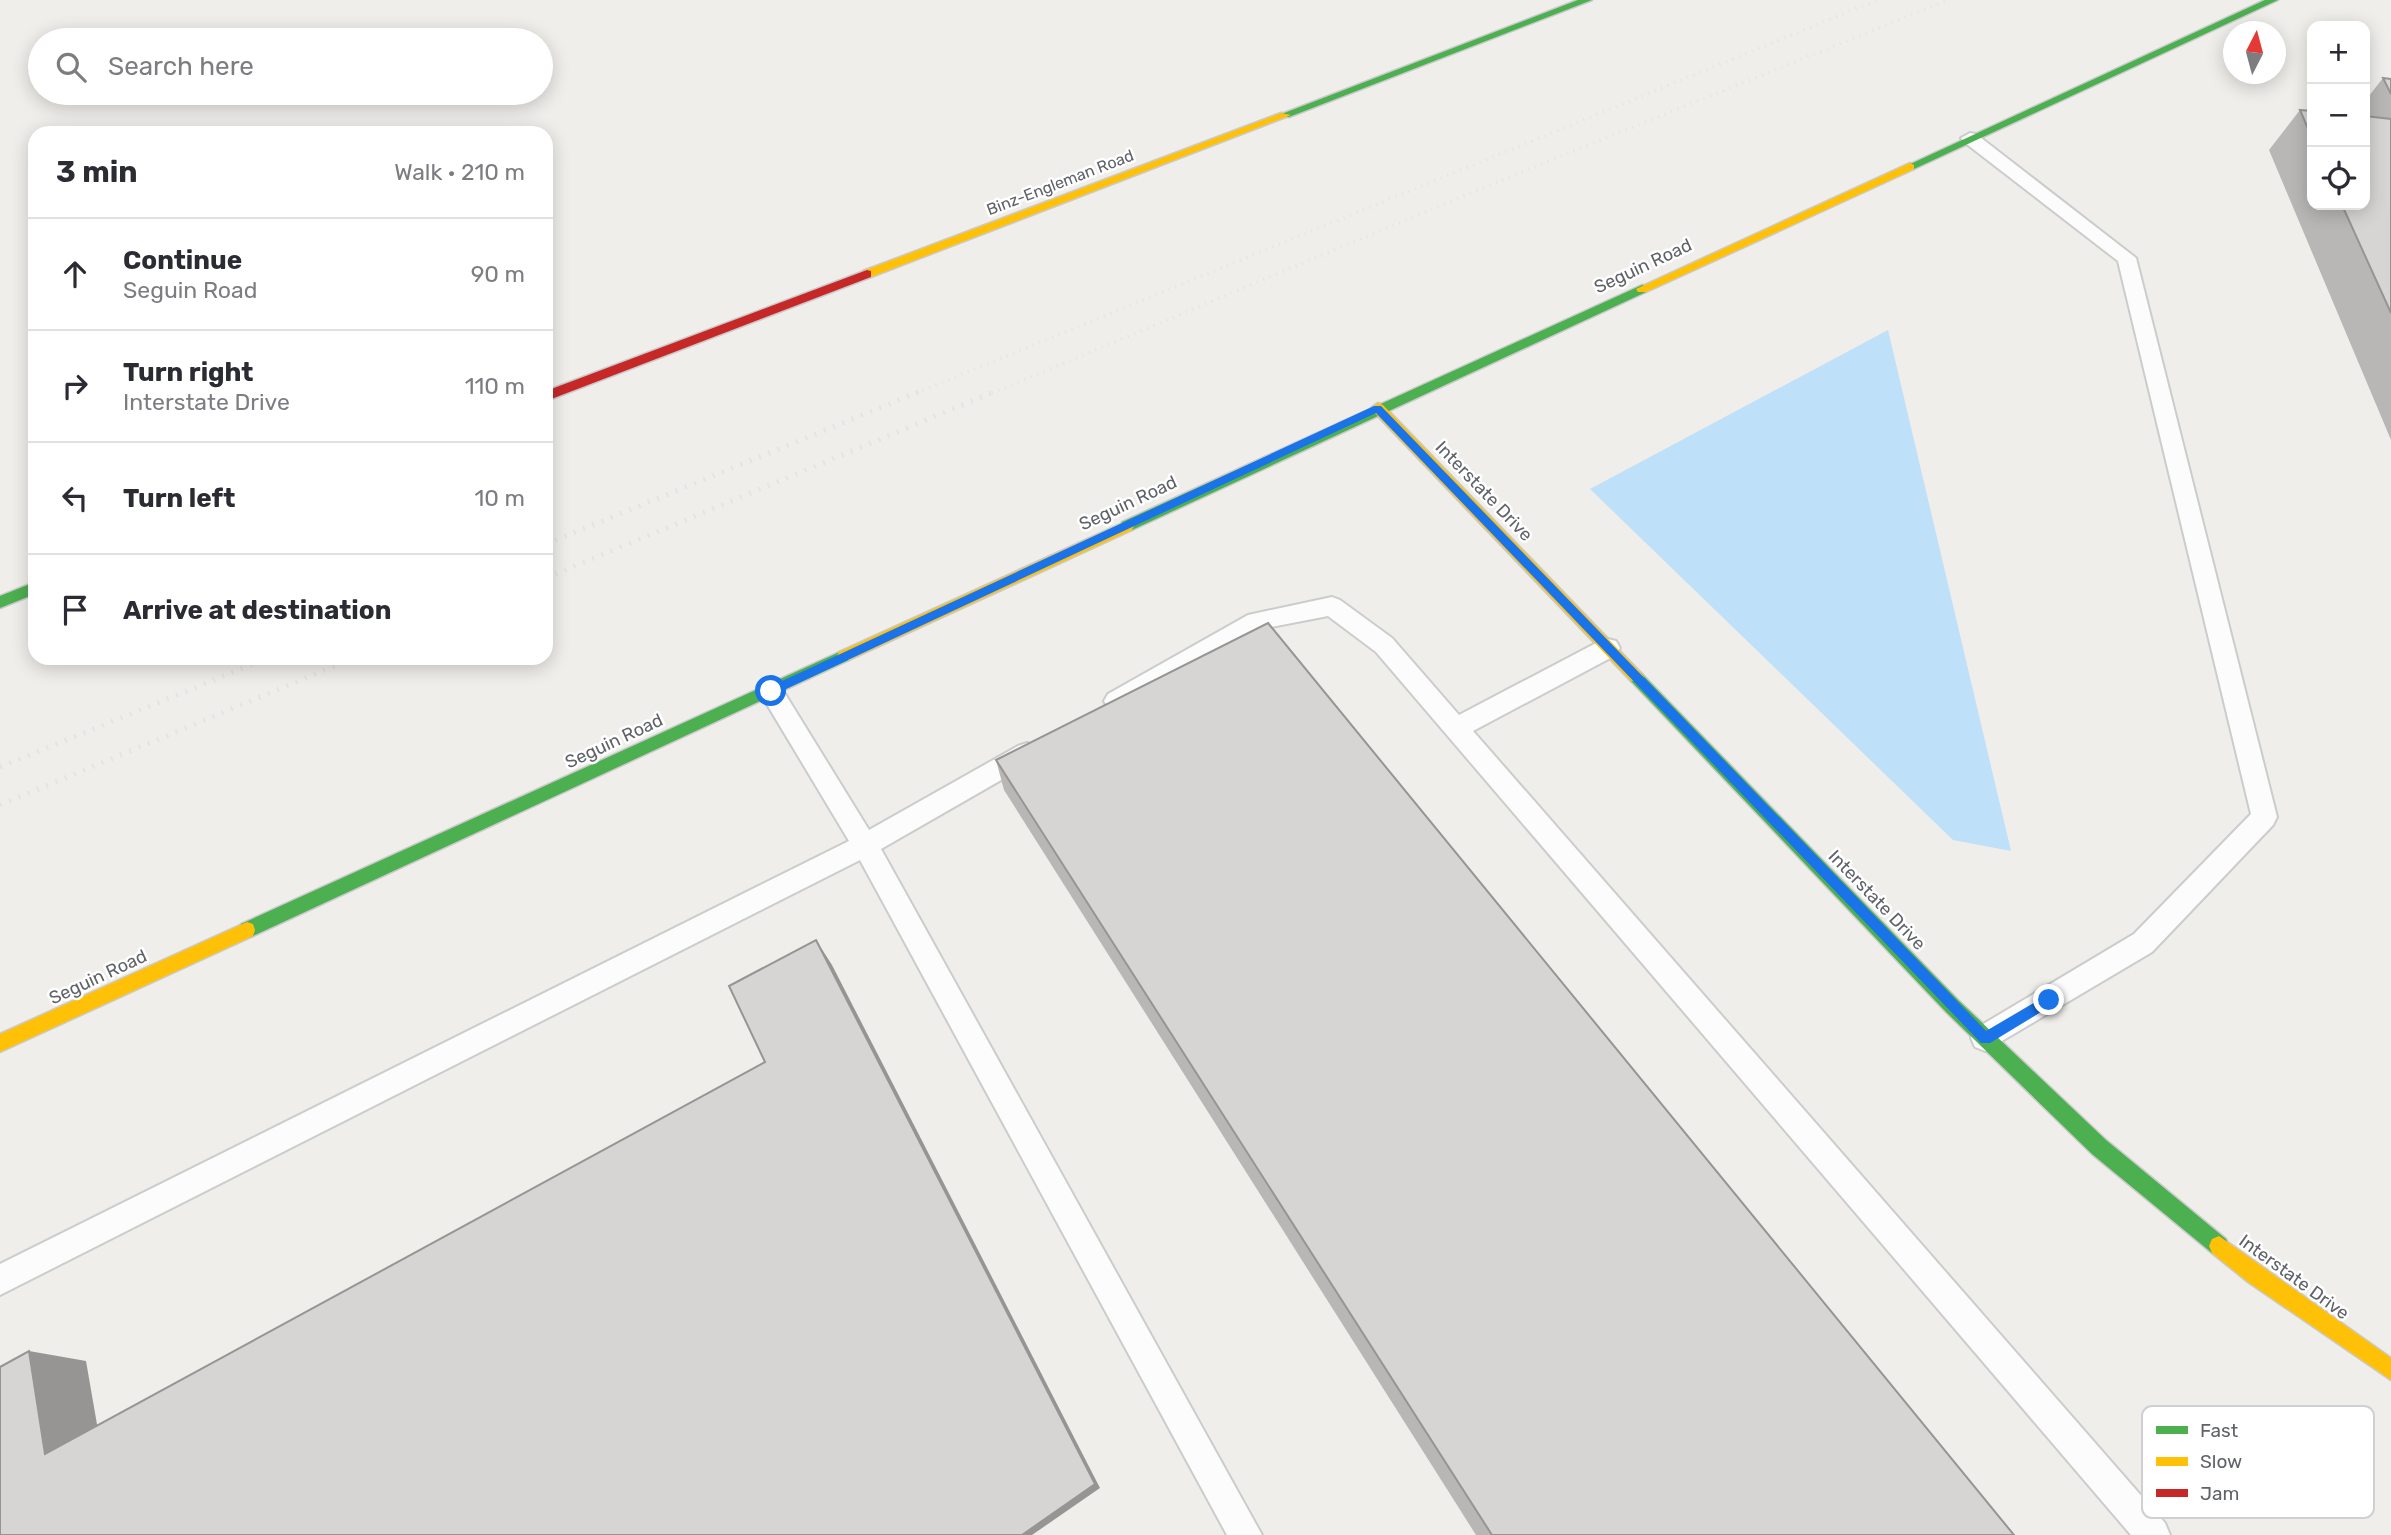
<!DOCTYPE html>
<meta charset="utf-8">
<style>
body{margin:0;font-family:Rubik,sans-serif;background:#f7f7f7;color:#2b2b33}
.controls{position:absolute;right:21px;top:21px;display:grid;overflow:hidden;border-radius:14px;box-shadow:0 4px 18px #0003}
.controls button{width:63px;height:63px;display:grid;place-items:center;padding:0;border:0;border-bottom:2px solid #e1e1e2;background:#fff;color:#2b2b33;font:35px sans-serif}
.compass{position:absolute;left:2223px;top:21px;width:63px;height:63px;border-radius:50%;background:#fff;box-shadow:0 4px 18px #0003;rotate:6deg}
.stop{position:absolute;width:21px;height:21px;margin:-16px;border:5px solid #1a73e8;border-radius:50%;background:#fff}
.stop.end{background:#1a73e8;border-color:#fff;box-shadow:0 2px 7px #0008}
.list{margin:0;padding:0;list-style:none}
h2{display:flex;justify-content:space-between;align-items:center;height:91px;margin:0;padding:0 28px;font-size:30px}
h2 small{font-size:23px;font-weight:400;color:#7c7c81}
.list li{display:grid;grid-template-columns:46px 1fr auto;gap:21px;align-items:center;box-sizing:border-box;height:112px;padding:0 28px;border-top:2px solid #e1e1e2}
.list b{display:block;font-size:26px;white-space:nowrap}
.list p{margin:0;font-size:23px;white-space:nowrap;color:#7c7c81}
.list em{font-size:23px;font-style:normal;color:#7c7c81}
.icon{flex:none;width:38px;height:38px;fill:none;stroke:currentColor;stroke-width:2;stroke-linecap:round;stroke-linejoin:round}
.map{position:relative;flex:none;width:2391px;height:1535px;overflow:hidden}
.search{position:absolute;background:#fff;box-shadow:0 4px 18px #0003;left:28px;top:28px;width:525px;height:77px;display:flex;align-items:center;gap:18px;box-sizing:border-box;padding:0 24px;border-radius:38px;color:#7c7c81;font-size:26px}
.panel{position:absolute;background:#fff;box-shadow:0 4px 18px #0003;left:28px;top:126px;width:525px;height:539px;border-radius:21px}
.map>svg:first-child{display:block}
.water{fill:#bfe0f9}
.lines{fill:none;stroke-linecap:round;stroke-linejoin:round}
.lane-casing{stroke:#cbcccc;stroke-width:4}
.fast-casing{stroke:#cacacb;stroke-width:3}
.slow-casing{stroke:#cacacb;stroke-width:3}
.jam-casing{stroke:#cacacb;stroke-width:3}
.lane{fill:#fdfcfc;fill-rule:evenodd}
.fast{fill:#4caf50;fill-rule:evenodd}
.slow{fill:#ffc107;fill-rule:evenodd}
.jam{fill:#c62828;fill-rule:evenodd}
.rail-far1{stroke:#e4e4e4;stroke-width:3.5;stroke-dasharray:1 6;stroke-linecap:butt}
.rail{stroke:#e4e4e4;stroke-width:5;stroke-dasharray:2 8;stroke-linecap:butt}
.wall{fill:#b8b7b5}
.shaded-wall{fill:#969594}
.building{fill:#d6d5d3;stroke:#969594;stroke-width:2}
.route{fill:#1a73e8}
.labels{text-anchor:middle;stroke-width:5;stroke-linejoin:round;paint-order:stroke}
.far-street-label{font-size:16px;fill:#5f6368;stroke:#fff}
.street-label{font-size:18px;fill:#5f6368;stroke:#fff}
.key{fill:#fff;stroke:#cfd0d2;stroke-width:2}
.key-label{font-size:19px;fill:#5f6368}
</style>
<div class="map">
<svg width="2391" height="1535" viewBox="0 0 2391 1535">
<rect width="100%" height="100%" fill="#efeeea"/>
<polygon class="water" points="1888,330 2011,851 1953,840 1590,489"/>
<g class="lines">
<g class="lane-casing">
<g id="lane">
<polygon points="1970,133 1976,134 2136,258 2277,817 2273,825 2152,952 1985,1051 1975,1047 1971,1038 1975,1029 2134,934 2251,814 2118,261 1964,142 1961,138"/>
<polygon points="1332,597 1340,600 1392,638 1459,715 1600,641 1608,639 1616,641 1620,648 1616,655 1473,731 2165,1523 2170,1535 2131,1535 1376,652 1328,616 1261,629 1124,708 1116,711 1108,708 1104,701 1108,694 1248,615"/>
<polygon points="771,681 779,684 869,830 1018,746 1027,743 1036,746 1039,753 1036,760 881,849 1262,1535 1227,1535 860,860 0,1295 0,1264 849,841 759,691 763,684"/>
</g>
</g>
<g class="fast-casing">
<g id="fast">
<polygon points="1578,0 1592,0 1289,117 1279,115"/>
<polygon points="2265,0 2278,0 1914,169 1906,169 1904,167"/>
<polygon points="1642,285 1646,286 1646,292 1132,530 1122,530 1120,526 1122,522"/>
<polygon points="35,582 35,594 0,608 0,596"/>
<polygon points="844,650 851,656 849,660 253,936 247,938 241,936 239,930 241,924"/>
<polygon points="1636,671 1641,673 1958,1000 2106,1140 2226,1239 2229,1246 2226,1253 2219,1256 2212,1253 2092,1154 1946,1012 1631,681 1628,677 1631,673"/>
</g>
</g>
<g class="slow-casing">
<g id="slow">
<polygon points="1281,113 1291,115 871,277 863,277 861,274 863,271"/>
<polygon points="1910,163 1914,165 1914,169 1646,292 1638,292 1636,289"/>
<polygon points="1378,403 1383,405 1641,673 1644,677 1641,681 1631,681 1373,411 1371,408"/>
<polygon points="1127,521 1134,526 1132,530 849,660 839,660 837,656 839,652"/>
<polygon points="247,922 253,924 255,930 253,936 0,1052 0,1034"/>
<polygon points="2219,1236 2391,1358 2391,1380 2248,1282 2212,1253 2209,1246 2212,1239"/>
</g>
</g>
<g class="jam-casing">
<polygon id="jam" points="867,270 871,271 871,277 546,401 546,391"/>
</g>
<use href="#lane" class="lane"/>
<use href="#fast" class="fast"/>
<use href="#slow" class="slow"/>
<use href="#jam" class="jam"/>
<g class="rail-far1">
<polyline points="916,393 1877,0"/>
<polyline points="992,393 1512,176 1948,0"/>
</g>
<g class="rail">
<polyline points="546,544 921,391"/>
<polyline points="546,578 996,391"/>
<polyline points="0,767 268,658"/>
<polyline points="0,805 354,658"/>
</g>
</g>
<g class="wall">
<polygon points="2383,78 2391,79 2391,440 2269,150 2300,110 2312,111 2312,205 2365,205 2365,101"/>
<polygon points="996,760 2014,1535 1476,1535 1004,790"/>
</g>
<g class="shaded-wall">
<polygon points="816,940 832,965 1100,1488 1032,1535 1022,1535"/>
<polygon points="29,1351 86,1361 103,1459 45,1454"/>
</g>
<g class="building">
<polygon points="2383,78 2391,79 2391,94"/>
<polygon points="2300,110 2312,111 2312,138"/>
<polygon points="2365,116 2391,119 2391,313 2342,205 2365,205"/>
<polygon points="1268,623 2014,1535 1492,1535 996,760"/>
<polygon points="816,940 1095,1484 1022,1535 0,1535 0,1367 29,1351 45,1454 765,1062 729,986"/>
</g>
<polygon class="route" points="1374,406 1381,406 1986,1031 2049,994 2056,1000 2054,1004 1990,1043 1981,1043 1376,413 775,694 767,694 765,691 767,688"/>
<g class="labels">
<g class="far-street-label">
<text transform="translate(1060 182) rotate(-21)" y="6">Binz-Engleman Road</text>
</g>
<g class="street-label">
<text transform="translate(1643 266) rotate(-25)" y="6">Seguin Road</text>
<text transform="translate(1484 491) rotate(46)" y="6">Interstate Drive</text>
<text transform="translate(1128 503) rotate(-25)" y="6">Seguin Road</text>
<text transform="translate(614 741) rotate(-25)" y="6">Seguin Road</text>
<text transform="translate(1877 900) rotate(46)" y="6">Interstate Drive</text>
<text transform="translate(98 977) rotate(-25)" y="6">Seguin Road</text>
<text transform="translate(2294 1277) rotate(36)" y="6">Interstate Drive</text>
</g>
</g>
<rect x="2142" y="1406" width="232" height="112" rx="10" class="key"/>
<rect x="2156" y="1426" width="32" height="8" fill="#4caf50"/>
<rect x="2156" y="1457" width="32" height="9" fill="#ffc107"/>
<rect x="2156" y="1489" width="32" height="8" fill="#c62828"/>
<g class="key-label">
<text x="2200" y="1437">Fast</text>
<text x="2200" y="1468">Slow</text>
<text x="2200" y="1500">Jam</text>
</g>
</svg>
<div class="controls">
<button>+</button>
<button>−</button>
<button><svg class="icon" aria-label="locate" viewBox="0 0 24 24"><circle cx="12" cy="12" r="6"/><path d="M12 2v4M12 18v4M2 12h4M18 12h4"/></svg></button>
</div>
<svg class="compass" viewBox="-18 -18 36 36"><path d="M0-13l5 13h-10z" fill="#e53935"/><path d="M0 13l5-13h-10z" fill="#7c7c81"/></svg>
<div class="stop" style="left:771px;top:691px"></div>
<div class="stop end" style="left:2049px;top:1000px"></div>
<div class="search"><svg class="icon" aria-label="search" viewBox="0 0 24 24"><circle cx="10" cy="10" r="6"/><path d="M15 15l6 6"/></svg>Search here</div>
<section class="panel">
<h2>3 min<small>Walk · 210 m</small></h2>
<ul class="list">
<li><svg class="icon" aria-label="ahead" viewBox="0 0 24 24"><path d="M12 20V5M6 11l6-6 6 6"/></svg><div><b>Continue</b><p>Seguin Road</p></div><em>90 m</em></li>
<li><svg class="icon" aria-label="right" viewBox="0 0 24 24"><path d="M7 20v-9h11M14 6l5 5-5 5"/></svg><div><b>Turn right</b><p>Interstate Drive</p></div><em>110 m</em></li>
<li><svg class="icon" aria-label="left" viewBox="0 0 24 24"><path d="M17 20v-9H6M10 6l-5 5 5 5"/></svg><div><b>Turn left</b></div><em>10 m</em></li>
<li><svg class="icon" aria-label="arrive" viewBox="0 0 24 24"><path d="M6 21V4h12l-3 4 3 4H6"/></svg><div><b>Arrive at destination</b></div></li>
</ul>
</section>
</div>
